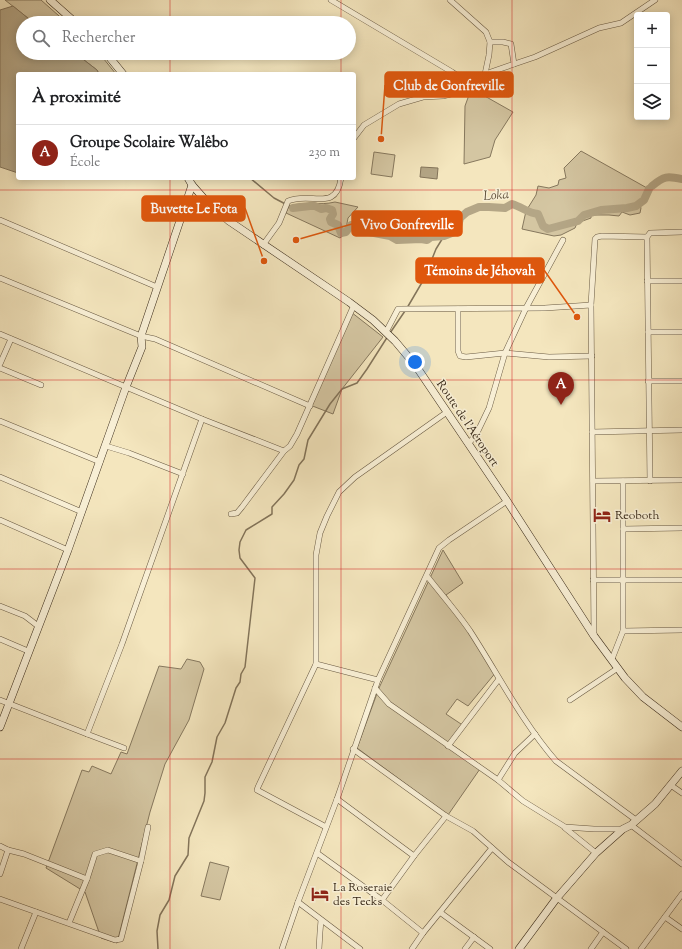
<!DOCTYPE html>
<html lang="fr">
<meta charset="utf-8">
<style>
body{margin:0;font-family:"Sorts Mill Goudy",serif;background:#f6f6f6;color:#202124}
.controls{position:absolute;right:12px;top:12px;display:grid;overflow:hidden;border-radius:4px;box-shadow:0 2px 10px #0003}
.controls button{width:36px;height:36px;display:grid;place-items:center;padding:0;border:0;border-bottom:1px solid #e0e0e0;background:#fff;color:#202124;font:20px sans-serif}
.you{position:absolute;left:415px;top:362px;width:14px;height:14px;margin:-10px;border:3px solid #fff;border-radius:50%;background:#1a73e8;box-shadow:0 0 0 6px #1a73e833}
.badge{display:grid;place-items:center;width:26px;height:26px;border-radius:50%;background:#8f2418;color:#fff;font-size:13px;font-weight:700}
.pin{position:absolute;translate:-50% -33px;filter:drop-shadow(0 1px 2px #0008)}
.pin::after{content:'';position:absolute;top:21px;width:14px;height:12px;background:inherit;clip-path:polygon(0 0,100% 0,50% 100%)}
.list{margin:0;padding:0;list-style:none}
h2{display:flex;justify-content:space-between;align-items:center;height:52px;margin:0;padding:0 16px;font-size:17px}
h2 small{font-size:13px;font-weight:400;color:#757577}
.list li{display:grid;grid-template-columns:26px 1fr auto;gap:12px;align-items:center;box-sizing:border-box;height:56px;padding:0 16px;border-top:1px solid #e0e0e0}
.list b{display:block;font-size:15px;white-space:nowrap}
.list p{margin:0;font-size:13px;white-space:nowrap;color:#757577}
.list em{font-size:13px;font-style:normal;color:#757577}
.icon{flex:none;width:22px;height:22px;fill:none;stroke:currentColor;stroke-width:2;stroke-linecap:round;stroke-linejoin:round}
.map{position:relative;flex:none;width:682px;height:949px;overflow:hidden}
.search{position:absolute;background:#fff;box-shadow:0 2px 10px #0003;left:16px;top:16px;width:340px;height:44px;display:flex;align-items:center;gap:10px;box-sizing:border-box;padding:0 14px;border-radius:22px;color:#757577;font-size:15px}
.panel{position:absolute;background:#fff;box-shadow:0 2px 10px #0003;left:16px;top:72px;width:340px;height:108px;border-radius:4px}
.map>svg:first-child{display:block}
.green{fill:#d4c6a2;stroke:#86785e}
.water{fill:#b4a686;stroke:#83745a}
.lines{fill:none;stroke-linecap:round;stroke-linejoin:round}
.stream{stroke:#83745a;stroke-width:1.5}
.river{stroke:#b4a686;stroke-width:8}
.street-casing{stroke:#685942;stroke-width:6}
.secondary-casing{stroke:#392a19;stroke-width:8}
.street{stroke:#f8efd5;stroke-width:5}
.secondary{stroke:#f8efd5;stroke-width:7}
.grid{fill:none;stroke:#d62828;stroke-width:1;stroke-opacity:0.55}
.labels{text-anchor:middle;stroke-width:3;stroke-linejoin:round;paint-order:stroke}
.street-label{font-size:12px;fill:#392a19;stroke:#f8efd5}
.poi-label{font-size:12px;fill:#392a19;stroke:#f8efd5;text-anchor:start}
.water-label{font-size:13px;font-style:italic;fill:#5e4f3a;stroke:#f8efd5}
.leader{fill:none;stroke:#df570d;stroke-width:1.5}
.callout-dot{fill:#df570d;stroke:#f8efd5;stroke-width:1.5}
.callout{fill:#df570d;stroke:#df570d;stroke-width:1.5}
.callout-label{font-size:13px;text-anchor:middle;font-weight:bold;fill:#fff}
</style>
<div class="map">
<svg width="682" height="949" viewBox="0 0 682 949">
<rect width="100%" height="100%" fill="#f4e6be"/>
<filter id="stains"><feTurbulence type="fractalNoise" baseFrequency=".005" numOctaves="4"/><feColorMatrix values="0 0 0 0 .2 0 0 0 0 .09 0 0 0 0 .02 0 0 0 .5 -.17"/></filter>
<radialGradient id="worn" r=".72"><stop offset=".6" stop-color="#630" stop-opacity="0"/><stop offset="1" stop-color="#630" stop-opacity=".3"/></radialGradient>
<g class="green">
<polygon points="5,0 41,0 67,23 34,23"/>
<polygon points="75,53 99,53 116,74 99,74 97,70"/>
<polygon points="474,90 513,112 495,140 490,157 464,164 465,106 469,95"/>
<polygon points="581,151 647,188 639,203 641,208 640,213 630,215 622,212 619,216 609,215 591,215 591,218 577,223 575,228 561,235 554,236 522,229 526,211 536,195 538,186 549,188 558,185 559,180 566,178 564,168"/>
<polygon points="374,152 395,155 392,177 371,174"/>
<path d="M335 202 358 207 348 218 345 234 340 238 286 213 289 206C304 201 319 206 335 202Z"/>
<polygon points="351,312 383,337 342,389 333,414 310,405"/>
<polygon points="443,550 463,583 446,595 497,671 468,706 457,699 446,714 464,726 451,744 482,766 448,815 357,748 379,688"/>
<polygon points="187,659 200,662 204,669 189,720 165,764 150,812 117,943 101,938 85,892 46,868 82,770 89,772 92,766 111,774 121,752 127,754 159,666 181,669"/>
<polygon points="210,862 229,867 220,900 201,896"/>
</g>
<g class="water">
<polygon points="13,6 34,23 23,23 23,53 75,53 97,70 99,74 18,74 18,173 0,167 0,10"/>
<polygon points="421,167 438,168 437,179 420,177"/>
</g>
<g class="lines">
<g class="stream">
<polyline points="250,178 274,198 293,208"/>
<polyline points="407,308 424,279 436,249 444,236"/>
<polyline points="390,333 405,311"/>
<polyline points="158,949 157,931 160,915 169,900 175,876 188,855 189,838 204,801 205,793 205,777 212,762 217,737 225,723 236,688 240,682 241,674 245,667 255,578 240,558 239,550 240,542 246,530 272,514 272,507 284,494 294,480 299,465 304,459 308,440 330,404 342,389 357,383 367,369 388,336"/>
</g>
<g class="river">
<path d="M652 186C664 176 667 176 682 179"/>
<path d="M293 208 310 206H315L321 209 326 208 332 210 333 214 330 219 331 222 338 225 341 233 346 232 351 225 369 232 390 236 397 240 421 239 427 240 431 237 444 236 457 231 460 218 467 212 479 207H489L505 208 512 204C522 207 528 213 538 214L543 226 548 229 578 221 584 215 601 210 627 208 636 206 644 200 649 189"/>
</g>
<g class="street-casing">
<g id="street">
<polyline points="331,0 452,72 473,86"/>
<polyline points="490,42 503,42 511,44 514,64"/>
<polyline points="485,74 535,57 599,28 621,23 655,0"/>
<polyline points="354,138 364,125 399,104 423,97 443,96 463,91 482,79 485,74 489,55 490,42 486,32 450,0"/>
<polyline points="0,220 157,287"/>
<path d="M263 245 279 223 288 201C311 191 336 213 341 178"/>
<polyline points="0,278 141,336 155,339 310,406"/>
<polyline points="647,281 682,281"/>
<polyline points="458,309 458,351 460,356 466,357 505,353 549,357 592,356"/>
<polyline points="386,332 398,309 545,308 591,305"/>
<polyline points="648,332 682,332"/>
<polyline points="0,334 202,419 284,451"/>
<polyline points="0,364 11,339"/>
<polyline points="0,368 41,385"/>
<polyline points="648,381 682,381"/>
<polyline points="0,421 100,462"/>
<polyline points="592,432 682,430"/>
<polyline points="468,444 476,435 489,408 505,353 526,308 563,240"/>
<polyline points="106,446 129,453 183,474"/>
<polyline points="0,477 82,512"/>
<polyline points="593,481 682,480"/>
<polyline points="650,481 647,237 650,233 682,232"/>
<polyline points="231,514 237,513 242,507 284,451 290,446 297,434 354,305"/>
<polyline points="0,520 68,550"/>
<polyline points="623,529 682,528"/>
<path d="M427 576C441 594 457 612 470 631 498 674 522 722 556 761L636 820"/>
<polyline points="593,580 682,580"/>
<polyline points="0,606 25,616 38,626"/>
<polyline points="623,631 682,630"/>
<polyline points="594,635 591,305 595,239 597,237 602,236 647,237"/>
<polyline points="0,639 28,651"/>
<polyline points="612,659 623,631 623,481"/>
<polyline points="316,664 378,680"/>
<polyline points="375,688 389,704 498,780 523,801 565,827 594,829 623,829"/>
<polyline points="0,700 87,734"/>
<polyline points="570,700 618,668"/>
<polyline points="448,746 499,679"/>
<polyline points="124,748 87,734 122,644 202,419"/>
<polyline points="353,749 446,816 473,831 508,862 626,949"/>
<polyline points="498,780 515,753 535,734"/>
<polyline points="672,786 682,793"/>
<polyline points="337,799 414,856"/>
<polyline points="631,825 682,864"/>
<polyline points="326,827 257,790 258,787 316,664 316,555 320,533 327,516 339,492 355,477 447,412"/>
<polyline points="565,828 596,853"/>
<polyline points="0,846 8,850 0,874"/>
<polyline points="8,850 24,854 87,879"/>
<polyline points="317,853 382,900 423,933"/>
<polyline points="0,899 115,940 121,939 141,861 148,827"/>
<polyline points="382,900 414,856 446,816"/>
<polyline points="298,902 360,949"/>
<polyline points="441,913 490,949"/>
<polyline points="665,917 682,929"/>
<polyline points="69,923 87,879 95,854 108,850 141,861"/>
<polyline points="21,949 36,912"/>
<polyline points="282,949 298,902 337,799 378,680 439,548 449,540 507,501"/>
<polyline points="319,949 320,932 321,920"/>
<polyline points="412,949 423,933 492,848"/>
<polyline points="465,949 474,937"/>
<polyline points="591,949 603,932"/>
<polyline points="641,949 682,894"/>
</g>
</g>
<g class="secondary-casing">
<g id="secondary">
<polyline points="50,0 76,23"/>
<polyline points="106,53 123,74"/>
<polyline points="188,178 192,185 207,202 229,221 349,302 373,320 395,341 416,366 507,501 594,636 625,678 643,697 682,727"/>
<polyline points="0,727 68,550 126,387 142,347 141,336 192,185"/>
<polyline points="519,949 556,899 596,853 623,829 631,825 655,804 682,771"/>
</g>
</g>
<use href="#street" class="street"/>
<use href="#secondary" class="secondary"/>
</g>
<path class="grid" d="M170 0V23M341 0V23M512 0V949M170 53V74M341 53V74M170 178V949M341 178V949M0 190H682M0 380H682M0 569H682M0 759H682"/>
<defs>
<g id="hotel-bare" transform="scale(1.38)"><path d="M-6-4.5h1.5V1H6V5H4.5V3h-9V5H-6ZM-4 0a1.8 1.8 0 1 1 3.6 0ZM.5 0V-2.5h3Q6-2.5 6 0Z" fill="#8f2418" stroke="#f8efd5" stroke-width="2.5" paint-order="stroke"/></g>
</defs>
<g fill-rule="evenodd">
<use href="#hotel-bare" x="602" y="515"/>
<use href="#hotel-bare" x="320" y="894"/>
</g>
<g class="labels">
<g class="street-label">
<text transform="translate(468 423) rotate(56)" y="4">Route de l'Aéroport</text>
</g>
<g class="poi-label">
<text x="615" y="519">Reoboth</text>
<text x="333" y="891">La Roseraie<tspan x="333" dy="14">des Tecks</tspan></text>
</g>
<g class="water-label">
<text transform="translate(496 194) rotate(-4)" y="5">Loka</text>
</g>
</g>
<path class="leader" d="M381 139L385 85M264 261L245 208M296 240L352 224M577 317L544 270"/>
<g class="callout-dot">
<circle cx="381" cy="139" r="4"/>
<circle cx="264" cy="261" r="4"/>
<circle cx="296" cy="240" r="4"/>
<circle cx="577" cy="317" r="4"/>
</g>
<g class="callout">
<rect x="385" y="72" width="128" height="25" rx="4"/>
<rect x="142" y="196" width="103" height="25" rx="4"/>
<rect x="352" y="211" width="110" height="25" rx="4"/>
<rect x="416" y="258" width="128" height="25" rx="4"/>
</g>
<g class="callout-label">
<text x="449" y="90">Club de Gonfreville</text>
<text x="194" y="213">Buvette Le Fota</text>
<text x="407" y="229">Vivo Gonfreville</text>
<text x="480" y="275">Témoins de Jéhovah</text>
</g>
<rect width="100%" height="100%" filter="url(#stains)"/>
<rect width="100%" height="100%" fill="url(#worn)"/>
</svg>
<div class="controls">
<button>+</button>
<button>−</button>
<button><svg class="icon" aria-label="layers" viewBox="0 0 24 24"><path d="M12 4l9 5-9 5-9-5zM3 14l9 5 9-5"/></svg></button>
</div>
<div class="you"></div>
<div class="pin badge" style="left:561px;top:405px">A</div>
<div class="search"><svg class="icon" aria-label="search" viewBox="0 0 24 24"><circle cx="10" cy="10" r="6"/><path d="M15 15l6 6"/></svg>Rechercher</div>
<section class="panel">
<h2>À proximité<small></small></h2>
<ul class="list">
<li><span class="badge">A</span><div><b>Groupe Scolaire Walêbo</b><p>École</p></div><em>230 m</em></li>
</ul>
</section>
</div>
